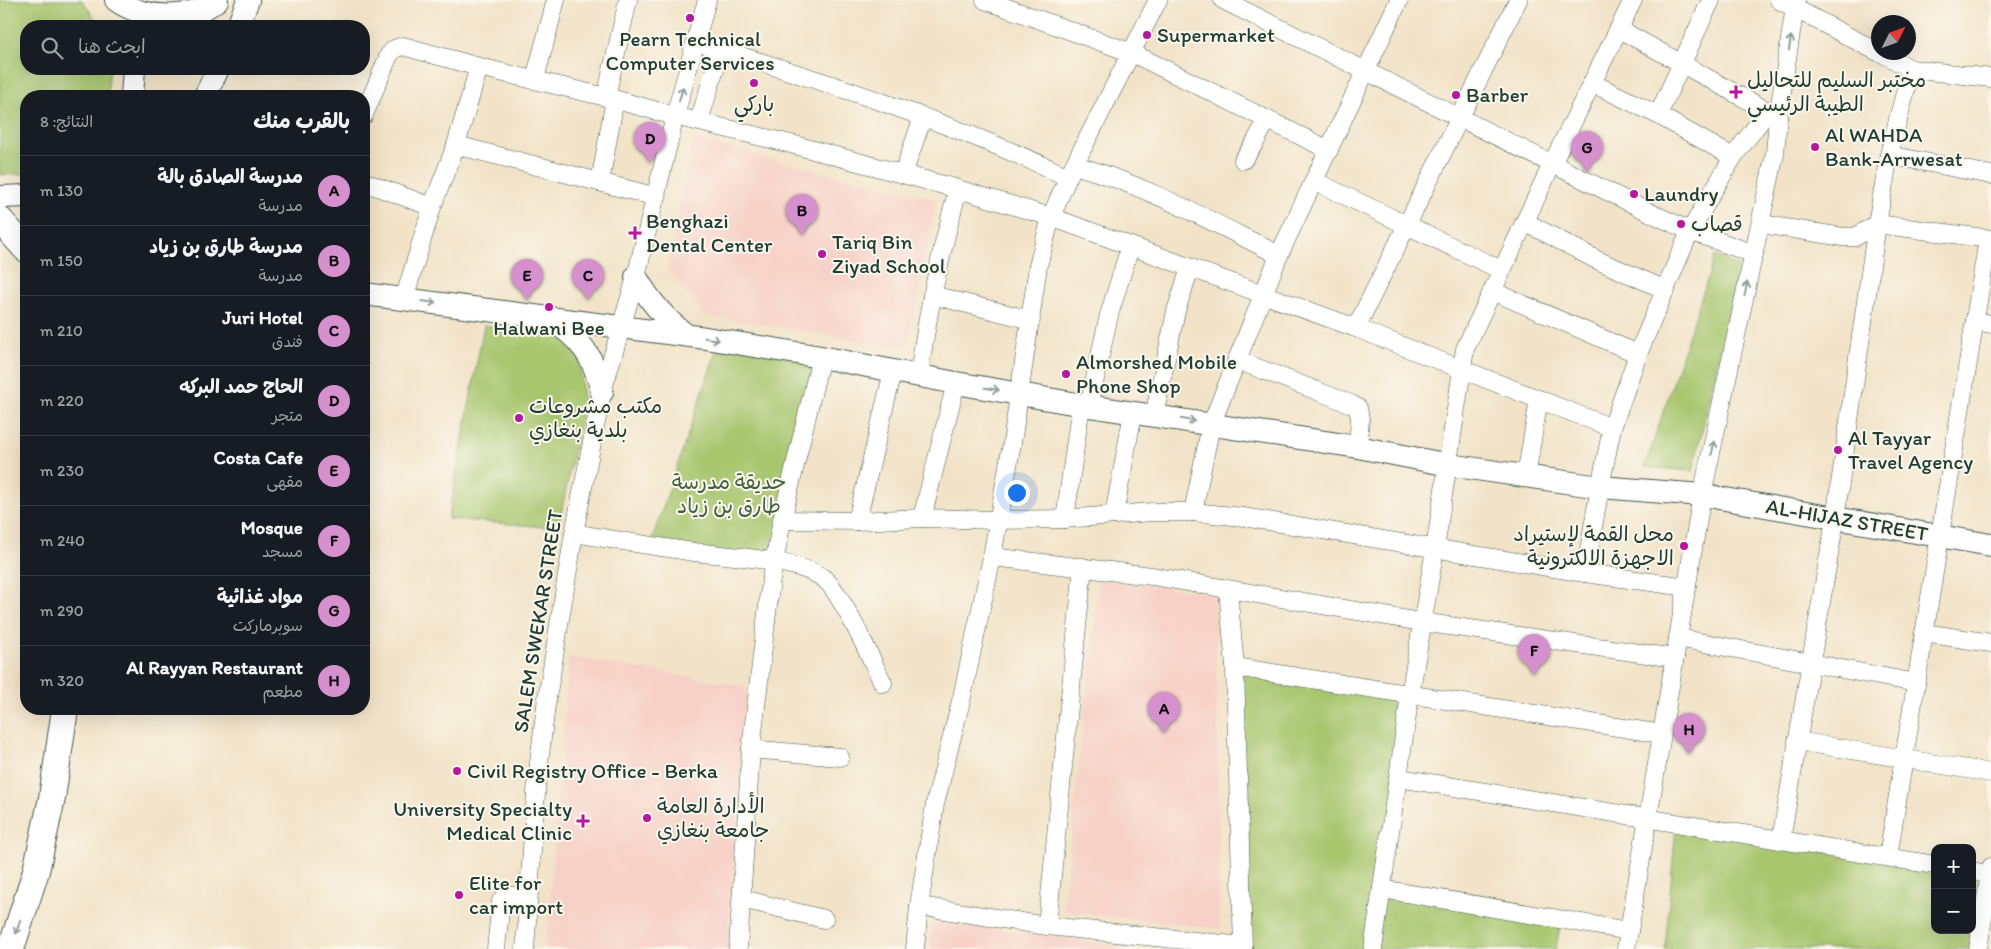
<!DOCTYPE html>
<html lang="ar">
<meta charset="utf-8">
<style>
body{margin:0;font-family:Itim,"Playpen Sans Arabic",sans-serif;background:#242831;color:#f1f3f6;direction:rtl}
.controls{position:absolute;right:15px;bottom:15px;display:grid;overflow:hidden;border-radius:10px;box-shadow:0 5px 20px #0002}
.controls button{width:45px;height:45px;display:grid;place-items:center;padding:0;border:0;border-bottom:1px solid #363941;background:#171b24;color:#f1f3f6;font:25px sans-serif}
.compass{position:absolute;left:1871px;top:15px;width:45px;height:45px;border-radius:50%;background:#171b24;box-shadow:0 5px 20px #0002;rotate:48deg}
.you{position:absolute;left:1016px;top:492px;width:18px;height:18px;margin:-12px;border:4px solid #fff;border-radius:50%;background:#1a73e8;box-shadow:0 0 0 8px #1a73e833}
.badge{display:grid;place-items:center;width:32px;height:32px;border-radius:50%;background:#d690ce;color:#111;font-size:16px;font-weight:700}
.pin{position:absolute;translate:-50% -41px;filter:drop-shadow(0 1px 2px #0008)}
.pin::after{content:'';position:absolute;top:26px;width:18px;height:15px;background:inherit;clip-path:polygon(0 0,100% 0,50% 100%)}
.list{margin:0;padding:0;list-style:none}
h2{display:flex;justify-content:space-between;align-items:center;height:65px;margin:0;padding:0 20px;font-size:21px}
h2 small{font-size:16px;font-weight:400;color:#9ea1a6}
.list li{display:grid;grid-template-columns:32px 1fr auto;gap:15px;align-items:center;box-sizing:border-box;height:70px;padding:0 20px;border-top:1px solid #363941}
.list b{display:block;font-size:19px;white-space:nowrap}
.list p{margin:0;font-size:16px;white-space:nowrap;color:#9ea1a6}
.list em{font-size:16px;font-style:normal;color:#9ea1a6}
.icon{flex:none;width:28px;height:28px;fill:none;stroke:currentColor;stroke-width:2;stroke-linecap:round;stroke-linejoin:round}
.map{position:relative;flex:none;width:1991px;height:949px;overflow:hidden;direction:ltr}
.search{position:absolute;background:#171b24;box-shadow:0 5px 20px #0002;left:20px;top:20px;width:350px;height:55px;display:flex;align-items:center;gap:12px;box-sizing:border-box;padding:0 18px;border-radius:20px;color:#9ea1a6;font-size:19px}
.panel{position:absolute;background:#171b24;box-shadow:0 5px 20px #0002;left:20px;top:90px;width:350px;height:625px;border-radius:20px;direction:rtl}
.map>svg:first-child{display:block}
.built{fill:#f7d1c7}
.green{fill:#a7c66e;stroke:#638251}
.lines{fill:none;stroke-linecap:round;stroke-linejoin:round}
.minor-casing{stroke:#3f564a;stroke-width:19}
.major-casing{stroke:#3f564a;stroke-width:24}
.highway-casing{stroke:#3f564a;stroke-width:28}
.minor{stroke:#fff;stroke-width:18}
.major{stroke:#fff;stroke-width:22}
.highway{stroke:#fff;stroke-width:26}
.oneway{stroke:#8f9e9a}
.poi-dot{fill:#b5179e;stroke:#fbf7ec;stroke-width:2}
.labels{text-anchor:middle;stroke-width:4;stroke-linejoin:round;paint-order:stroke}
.poi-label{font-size:21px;fill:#1f3d34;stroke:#fbf7ec;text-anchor:start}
.park-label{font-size:21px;fill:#415f42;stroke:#fbf7ec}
.street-label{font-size:21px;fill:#1f3d34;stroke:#fbf7ec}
</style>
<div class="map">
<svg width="1991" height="949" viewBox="0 0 1991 949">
<rect width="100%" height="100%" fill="#fbf7ec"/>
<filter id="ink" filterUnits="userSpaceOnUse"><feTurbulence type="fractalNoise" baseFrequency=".02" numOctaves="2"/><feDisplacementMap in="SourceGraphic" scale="10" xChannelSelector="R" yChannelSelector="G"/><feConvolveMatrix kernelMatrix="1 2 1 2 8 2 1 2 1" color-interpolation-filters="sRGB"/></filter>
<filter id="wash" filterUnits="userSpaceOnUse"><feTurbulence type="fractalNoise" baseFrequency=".0096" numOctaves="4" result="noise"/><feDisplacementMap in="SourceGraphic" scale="20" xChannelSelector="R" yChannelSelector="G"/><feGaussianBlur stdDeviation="1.12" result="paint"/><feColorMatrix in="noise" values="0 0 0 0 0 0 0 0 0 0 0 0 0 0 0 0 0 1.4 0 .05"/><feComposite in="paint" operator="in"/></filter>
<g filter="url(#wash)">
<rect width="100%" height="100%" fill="#f2e3c8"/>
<g class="built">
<polygon points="693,139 937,200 907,348 706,316 667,270"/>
<polygon points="1099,579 1216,594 1220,929 1063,911"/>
<polygon points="569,657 747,686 727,949 546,949"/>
<polygon points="931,923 1049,936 1136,949 931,949"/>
</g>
<g class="green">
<polygon points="0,0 82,0 100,26 26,26 26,69 110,69 107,96 26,96 26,173 23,174 0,175"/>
<polygon points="1715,256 1739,266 1693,471 1645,467"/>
<polygon points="484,325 561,335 580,358 583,407 558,528 448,519"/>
<polygon points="719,343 819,358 773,561 651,543"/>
<polygon points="1236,668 1409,696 1370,949 1246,949"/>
<polygon points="1676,826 1935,872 1935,930 1972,930 1972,879 1991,882 1980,949 1665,949"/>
<polygon points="1383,890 1561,920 1556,949 1374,949"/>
</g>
</g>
<g filter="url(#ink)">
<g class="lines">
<g class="minor-casing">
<g id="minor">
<polyline points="985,0 1132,53 1329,150"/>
<polyline points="1223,0 1653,214 1690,231 1754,254"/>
<polyline points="1711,0 1658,115 1733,157"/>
<polyline points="1779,0 1878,52"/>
<polyline points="1619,29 1778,117"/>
<path d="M696 42C823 81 949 121 1068 177"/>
<polyline points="1880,52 1911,69 1991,78"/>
<polyline points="535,79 556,0"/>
<polyline points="1592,83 1658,115"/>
<polyline points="606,97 628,0"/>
<polyline points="364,115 389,55 394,49 403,46 479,67 606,97 675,116 795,145 958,189 1051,217 1356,328 1612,428"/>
<polyline points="699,121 721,50"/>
<polyline points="456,145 657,197"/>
<polyline points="1889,155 1991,175"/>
<polyline points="1243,160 1254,144 1267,120"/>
<path d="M1074 165C1146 185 1212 222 1279 255"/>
<polyline points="903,174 923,117"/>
<polyline points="1314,181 1501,270"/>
<polyline points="364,182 432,207"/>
<polyline points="600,182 615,99"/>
<polyline points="1525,222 1597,260 1666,290"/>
<polyline points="1761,224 1843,237 1855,237 1877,224 1991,239"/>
<polyline points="1492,291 1638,354"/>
<polyline points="932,295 1031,320"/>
<polyline points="404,299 432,207 456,145 479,67"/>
<polyline points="1975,321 1991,324"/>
<polyline points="1356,328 1518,0"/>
<polyline points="1237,360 1351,404 1358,408 1360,419 1358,447"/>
<path d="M919 376C927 313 941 251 958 189"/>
<polyline points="1089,406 1109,315 1130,247"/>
<polyline points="1154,416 1176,311 1190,268"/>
<polyline points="1526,476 1539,399"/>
<polyline points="1193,512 1211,425 1279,255 1399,0"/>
<polyline points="1114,515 1133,413"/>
<polyline points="922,518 956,383"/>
<polyline points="1065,519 1081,404"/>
<polyline points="782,520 857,521 922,518 998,520 1065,519 1152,512 1193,512 1243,517 1585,573 1687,587"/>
<polyline points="857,521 893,371"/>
<path d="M574 533C614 540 653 546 694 552 728 556 796 559 823 578 840 589 872 661 883 683"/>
<polyline points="992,557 1152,576 1421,622 1675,658"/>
<polyline points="1585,573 1600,487 1612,428 1638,354 1690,231 1733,157 1768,111"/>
<polyline points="1228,590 1235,667 1243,949"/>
<polyline points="1924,633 1991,643"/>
<polyline points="1678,638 1916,683"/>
<polyline points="1235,667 1662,734"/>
<polyline points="1797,741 1991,773"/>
<polyline points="751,749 840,757"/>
<polyline points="1399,778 1935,865"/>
<polyline points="1781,840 1835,519 1877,224 1889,155 1911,69"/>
<polyline points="1888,857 1988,239"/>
<polyline points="1972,871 1991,875"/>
<polyline points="1382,889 1629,931"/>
<polyline points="742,899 824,919"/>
<polyline points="919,906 1047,926 1243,946"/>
<polyline points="1047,926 1083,567"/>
<polyline points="496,949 501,901 507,896 528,896"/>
<polyline points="525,949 537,779 546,705 574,533 602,392 636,277 675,116 707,0"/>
<polyline points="738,949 751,749 771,579 782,520 821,357"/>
<polyline points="915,949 919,906 935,804 962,697 992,557 1012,443 1038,266 1051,217 1068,177 1158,0"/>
<polyline points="1373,949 1410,695 1435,549 1465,349 1552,164 1633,0"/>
<polyline points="1626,949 1702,495 1775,154 1778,117 1796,0"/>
<polyline points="1978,949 1991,867"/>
</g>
</g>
<g class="major-casing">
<g id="major">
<path d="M116 0C142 19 192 22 217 0"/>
<polyline points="238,26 248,0"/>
<polyline points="132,96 134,69"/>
<polyline points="205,96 218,69"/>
<polyline points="0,197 26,196"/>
<path d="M636 277C649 300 663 318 685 334"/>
<polyline points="364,294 706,338 821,357 956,383 1089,406 1358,447 1449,465 1600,487 1702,495 1991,545"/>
<path d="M549 318C580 338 594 356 602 392"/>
</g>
</g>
<g class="highway-casing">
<g id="highway">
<polyline points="0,220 26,249"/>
<polyline points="11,949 36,871 52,798 65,709"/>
</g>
</g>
<use href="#minor" class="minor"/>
<use href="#major" class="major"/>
<use href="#highway" class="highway"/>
</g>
<defs><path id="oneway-shaft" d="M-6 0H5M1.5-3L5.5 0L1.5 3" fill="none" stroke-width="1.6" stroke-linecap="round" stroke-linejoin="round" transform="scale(1.25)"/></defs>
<g class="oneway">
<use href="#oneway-shaft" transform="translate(1790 43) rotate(-81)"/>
<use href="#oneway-shaft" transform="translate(681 94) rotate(-74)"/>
<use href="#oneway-shaft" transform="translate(1746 289) rotate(-78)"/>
<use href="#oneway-shaft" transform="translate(429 302) rotate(7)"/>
<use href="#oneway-shaft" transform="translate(712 339) rotate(9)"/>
<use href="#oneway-shaft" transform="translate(992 389) rotate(10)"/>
<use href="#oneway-shaft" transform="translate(1188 420) rotate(10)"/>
<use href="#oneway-shaft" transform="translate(1713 448) rotate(-78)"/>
<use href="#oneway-shaft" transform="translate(18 927) rotate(108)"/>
</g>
</g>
<g class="poi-dot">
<circle cx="690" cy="18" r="5"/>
<circle cx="1147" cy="35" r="5"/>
<circle cx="754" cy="83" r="5"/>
<path d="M1733.5 84.5h5v5h5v5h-5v5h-5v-5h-5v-5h5z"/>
<circle cx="1456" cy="95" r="5"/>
<circle cx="1815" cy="147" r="5"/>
<circle cx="1634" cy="194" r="5"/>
<circle cx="1681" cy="224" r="5"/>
<path d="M632.5 225.5h5v5h5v5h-5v5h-5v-5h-5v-5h5z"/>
<circle cx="822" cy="254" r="5"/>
<circle cx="549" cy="307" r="5"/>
<circle cx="1066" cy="374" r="5"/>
<circle cx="519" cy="418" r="5"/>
<circle cx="1838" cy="450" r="5"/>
<circle cx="1684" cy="546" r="5"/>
<circle cx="457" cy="771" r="5"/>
<circle cx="647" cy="818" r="5"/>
<path d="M580.5 813.5h5v5h5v5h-5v5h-5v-5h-5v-5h5z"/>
<circle cx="459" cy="895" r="5"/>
</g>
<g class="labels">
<g class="poi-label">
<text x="1157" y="42">Supermarket</text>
<text x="690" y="46" text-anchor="middle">Pearn Technical<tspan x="690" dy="24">Computer Services</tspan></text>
<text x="1747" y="87">مختبر السليم للتحاليل<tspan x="1747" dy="24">الطيبة الرئيسي</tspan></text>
<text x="1466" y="102">Barber</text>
<text x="754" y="111" text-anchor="middle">باركي</text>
<text x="1825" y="142">Al WAHDA<tspan x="1825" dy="24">Bank-Arrwesat</tspan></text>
<text x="1644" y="201">Laundry</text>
<text x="646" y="228">Benghazi<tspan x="646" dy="24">Dental Center</tspan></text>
<text x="1691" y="231">قصاب</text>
<text x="832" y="249">Tariq Bin<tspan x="832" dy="24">Ziyad School</tspan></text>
<text x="549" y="335" text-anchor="middle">Halwani Bee</text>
<text x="1076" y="369">Almorshed Mobile<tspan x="1076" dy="24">Phone Shop</tspan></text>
<text x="529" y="413">مكتب مشروعات<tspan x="529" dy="24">بلدية بنغازي</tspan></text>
<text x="1848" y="445">Al Tayyar<tspan x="1848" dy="24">Travel Agency</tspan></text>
<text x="1674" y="541" text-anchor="end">محل القمة لإستيراد<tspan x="1674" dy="24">الاجهزة الالكترونية</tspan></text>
<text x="467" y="778">Civil Registry Office - Berka</text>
<text x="657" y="813">الأدارة العامة<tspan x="657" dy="24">جامعة بنغازي</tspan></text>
<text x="572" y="816" text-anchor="end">University Specialty<tspan x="572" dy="24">Medical Clinic</tspan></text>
<text x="469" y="890">Elite for<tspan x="469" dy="24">car import</tspan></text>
</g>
<g class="park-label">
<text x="729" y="489">حديقة مدرسة<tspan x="729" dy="24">طارق بن زياد</tspan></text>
</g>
<g class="street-label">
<text transform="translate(1847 520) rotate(10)" y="7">AL-HIJAZ STREET</text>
<text transform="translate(538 621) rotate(-81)" y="7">SALEM SWEKAR STREET</text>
</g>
</g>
</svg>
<div class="controls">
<button>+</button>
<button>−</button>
</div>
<svg class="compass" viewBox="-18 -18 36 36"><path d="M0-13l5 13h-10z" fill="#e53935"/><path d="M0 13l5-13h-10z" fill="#9ea1a6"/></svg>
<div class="you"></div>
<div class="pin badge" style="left:1164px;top:733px">A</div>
<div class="pin badge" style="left:802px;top:235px">B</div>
<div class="pin badge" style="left:588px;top:300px">C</div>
<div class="pin badge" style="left:650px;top:163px">D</div>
<div class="pin badge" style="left:527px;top:300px">E</div>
<div class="pin badge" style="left:1534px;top:675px">F</div>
<div class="pin badge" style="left:1587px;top:172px">G</div>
<div class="pin badge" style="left:1689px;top:754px">H</div>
<div class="search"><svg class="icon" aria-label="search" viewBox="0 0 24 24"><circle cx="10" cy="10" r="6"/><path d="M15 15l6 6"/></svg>ابحث هنا</div>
<section class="panel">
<h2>بالقرب منك<small>النتائج: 8</small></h2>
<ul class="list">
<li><span class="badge">A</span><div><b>مدرسة الصادق بالة</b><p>مدرسة</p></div><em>130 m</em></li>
<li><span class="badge">B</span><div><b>مدرسة طارق بن زياد</b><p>مدرسة</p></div><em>150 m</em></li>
<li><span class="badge">C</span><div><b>Juri Hotel</b><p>فندق</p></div><em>210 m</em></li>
<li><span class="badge">D</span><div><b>الحاج حمد البركه</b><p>متجر</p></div><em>220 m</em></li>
<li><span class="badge">E</span><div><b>Costa Cafe</b><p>مقهى</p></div><em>230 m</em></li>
<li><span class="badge">F</span><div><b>Mosque</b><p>مسجد</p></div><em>240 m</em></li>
<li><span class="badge">G</span><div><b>مواد غذائية</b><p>سوبرماركت</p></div><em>290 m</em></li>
<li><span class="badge">H</span><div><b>Al Rayyan Restaurant</b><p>مطعم</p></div><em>320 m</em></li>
</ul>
</section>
</div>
